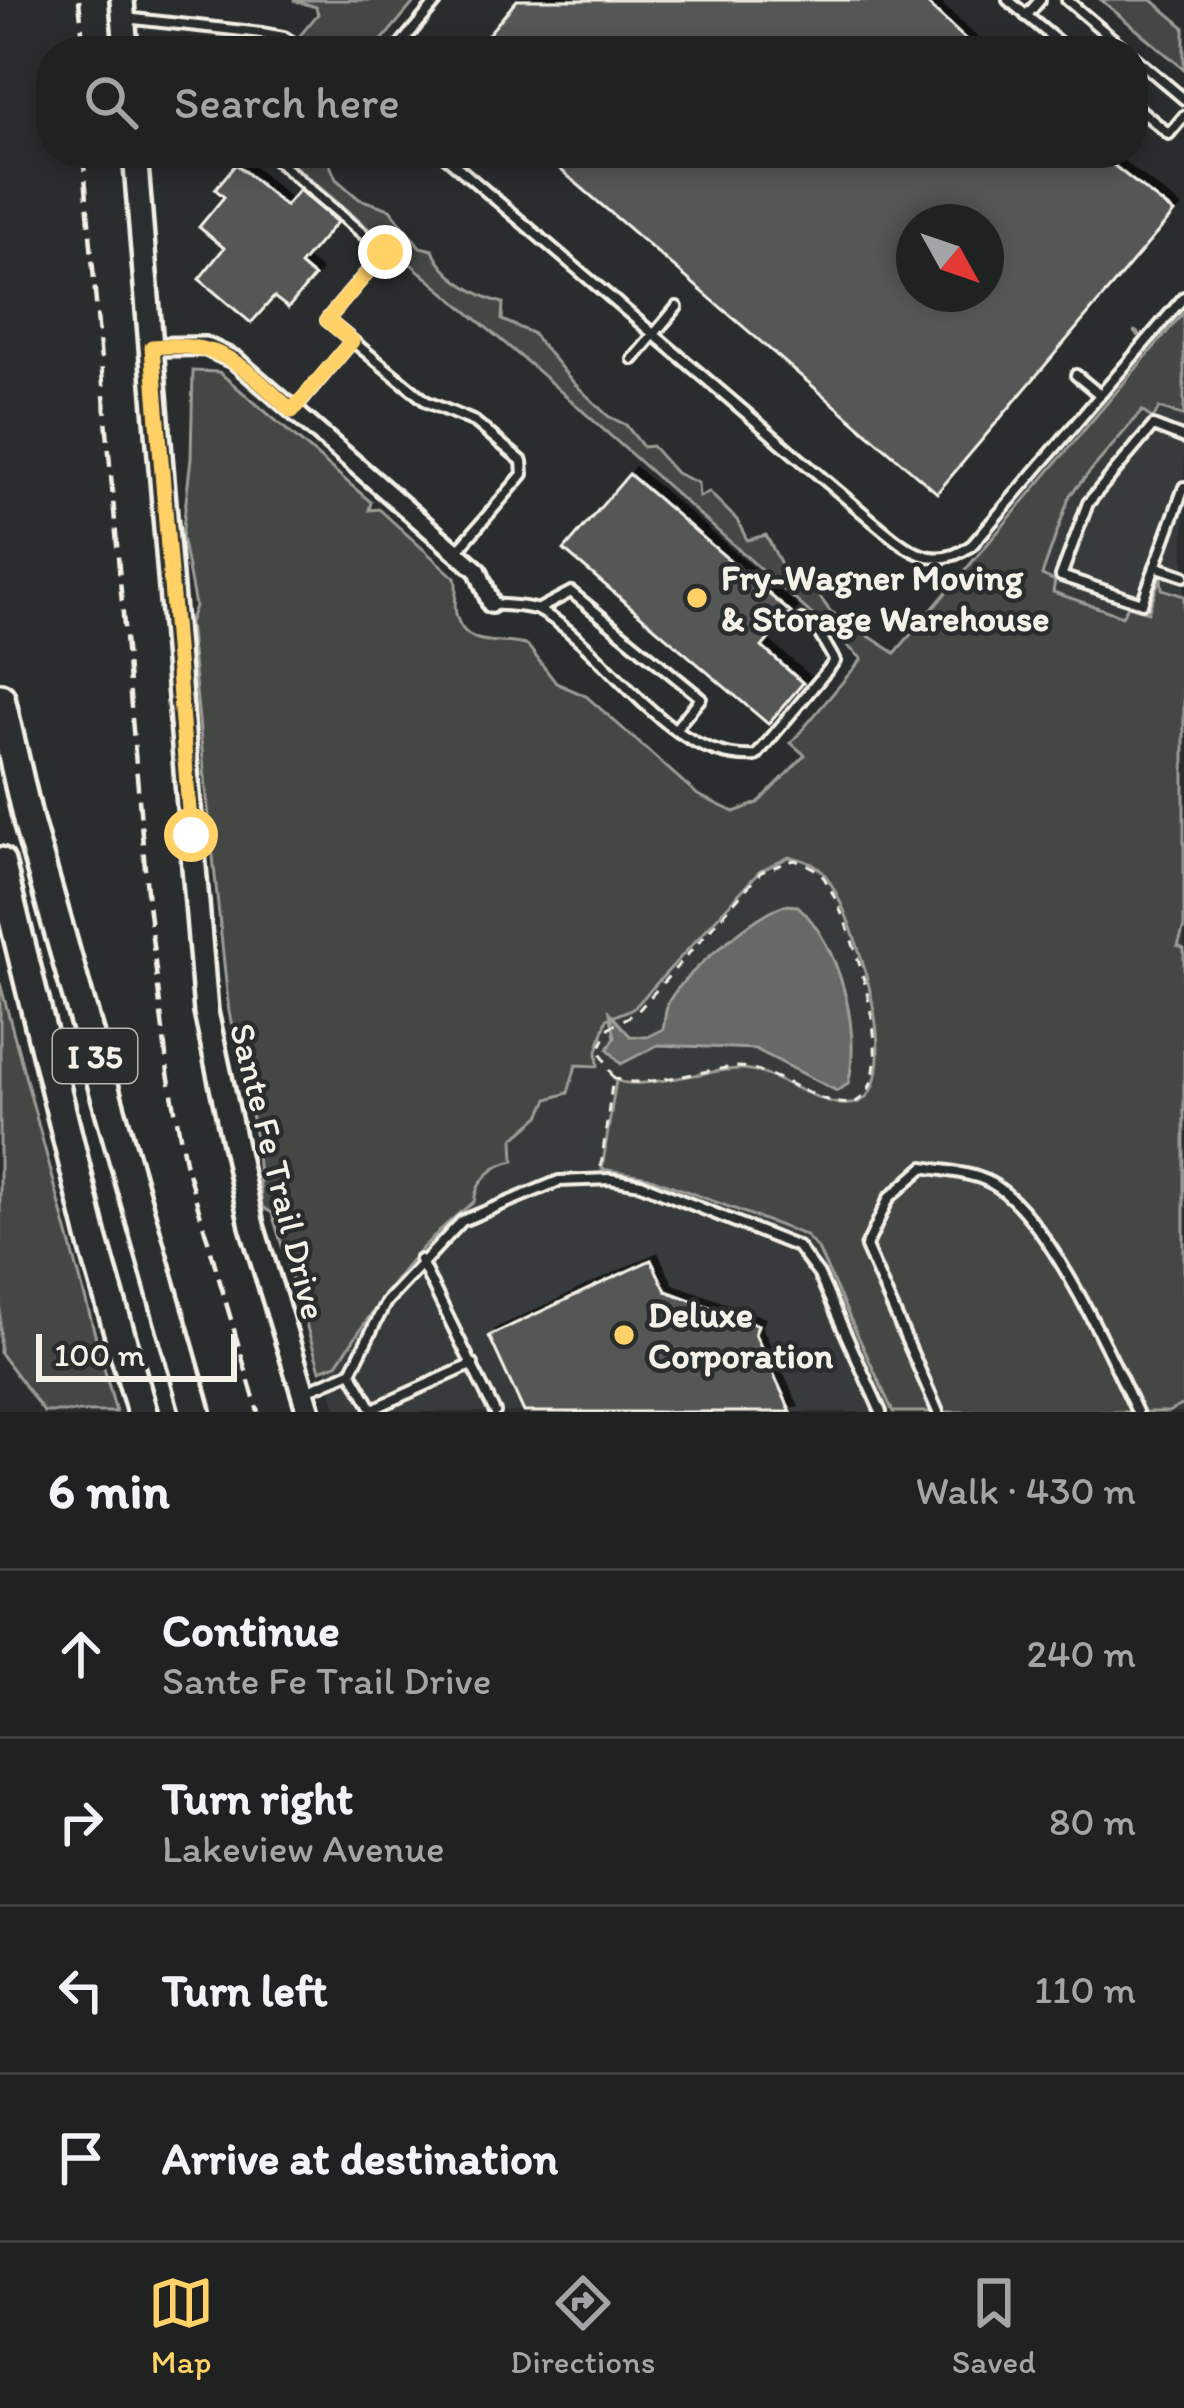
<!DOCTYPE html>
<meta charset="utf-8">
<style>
body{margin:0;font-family:Itim,sans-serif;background:#282a2a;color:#f1f3f6}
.compass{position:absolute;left:896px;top:204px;width:108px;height:108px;border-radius:50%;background:#202222;box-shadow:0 6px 18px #0003;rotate:130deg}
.scale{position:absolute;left:36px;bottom:30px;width:201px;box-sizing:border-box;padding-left:12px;border:6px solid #f4f1e8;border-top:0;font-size:33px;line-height:42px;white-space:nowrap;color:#f4f1e8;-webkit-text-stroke:9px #2a2d2e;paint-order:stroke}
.stop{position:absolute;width:36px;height:36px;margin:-27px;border:9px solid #ffd166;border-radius:50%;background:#fff}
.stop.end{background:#ffd166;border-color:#fff;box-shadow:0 3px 12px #0008}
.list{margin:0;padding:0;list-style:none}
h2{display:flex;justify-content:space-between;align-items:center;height:156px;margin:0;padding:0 48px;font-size:51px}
h2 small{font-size:39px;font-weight:400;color:#a2a4a5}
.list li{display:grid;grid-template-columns:78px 1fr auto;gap:36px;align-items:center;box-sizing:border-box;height:168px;padding:0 48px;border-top:3px solid #3d3f40}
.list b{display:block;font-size:45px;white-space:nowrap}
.list p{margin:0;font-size:39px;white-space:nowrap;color:#a2a4a5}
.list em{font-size:39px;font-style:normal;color:#a2a4a5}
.icon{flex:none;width:66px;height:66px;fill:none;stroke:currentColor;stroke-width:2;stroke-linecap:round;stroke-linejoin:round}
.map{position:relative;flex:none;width:1184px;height:1412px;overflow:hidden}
.search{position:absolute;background:#202222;box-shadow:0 6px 18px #0003;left:36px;right:36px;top:36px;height:132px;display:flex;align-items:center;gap:30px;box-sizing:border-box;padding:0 42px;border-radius:48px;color:#a2a4a5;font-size:45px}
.sheet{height:828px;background:#202222}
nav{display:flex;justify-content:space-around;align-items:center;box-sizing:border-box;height:168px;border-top:3px solid #3d3f40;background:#202222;font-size:33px;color:#a2a4a5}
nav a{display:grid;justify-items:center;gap:6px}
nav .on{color:#ffd166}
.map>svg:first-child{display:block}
.built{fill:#373a3a}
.green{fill:#444645;stroke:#9c9c96;stroke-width:3}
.water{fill:#676866;stroke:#9f9f9a;stroke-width:3}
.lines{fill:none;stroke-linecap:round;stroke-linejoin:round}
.stream{stroke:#9f9f9a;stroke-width:4.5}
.building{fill:#555756;stroke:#f4f1e8;stroke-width:3;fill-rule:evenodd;filter:url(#shadow)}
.lane-casing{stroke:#f4f1e8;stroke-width:16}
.street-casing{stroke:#f4f1e8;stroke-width:24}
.secondary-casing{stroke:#f4f1e8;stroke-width:30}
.highway-casing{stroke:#f4f1e8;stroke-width:36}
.path{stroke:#f4f1e8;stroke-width:3;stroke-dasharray:9 9;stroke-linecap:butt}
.lane{stroke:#2a2d2e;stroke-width:8}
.street{stroke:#2a2d2e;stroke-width:15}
.secondary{stroke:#2a2d2e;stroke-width:21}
.highway{stroke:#2a2d2e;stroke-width:27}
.rail{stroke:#f4f1e8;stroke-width:4.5;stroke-dasharray:18 9;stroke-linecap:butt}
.route{stroke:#ffd166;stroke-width:15}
.poi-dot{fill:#ffd166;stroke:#2a2d2e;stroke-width:4.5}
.labels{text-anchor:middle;stroke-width:9;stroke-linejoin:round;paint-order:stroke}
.shield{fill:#2a2d2e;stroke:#b7b6b0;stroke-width:3}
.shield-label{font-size:33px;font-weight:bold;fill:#f4f1e8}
.poi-label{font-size:36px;font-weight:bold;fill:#f4f1e8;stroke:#2a2d2e;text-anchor:start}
.street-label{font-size:36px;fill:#f4f1e8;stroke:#2a2d2e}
</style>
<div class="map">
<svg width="1184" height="1412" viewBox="0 0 1184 1412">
<defs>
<filter id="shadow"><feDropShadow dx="6" dy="-6" stdDeviation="0" flood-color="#0009"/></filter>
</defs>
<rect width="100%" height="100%" fill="#2a2d2e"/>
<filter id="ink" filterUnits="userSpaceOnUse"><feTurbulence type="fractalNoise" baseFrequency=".00833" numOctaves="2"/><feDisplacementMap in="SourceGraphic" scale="24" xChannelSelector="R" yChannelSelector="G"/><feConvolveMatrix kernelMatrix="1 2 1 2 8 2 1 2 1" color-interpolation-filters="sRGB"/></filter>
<g filter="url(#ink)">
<polygon class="built" points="1184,338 1184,1412 337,1412 320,1350"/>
<g class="green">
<path d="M293 0H416L373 51C337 51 326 40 298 38L318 14 316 7Z"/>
<polygon points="1101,0 1152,0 1184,27 1184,69"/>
<path d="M279 153H325L336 179 359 199 390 209 420 247 433 250C442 276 479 297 503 303L502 320 532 333 573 382 608 416 626 425 643 447 652 446 676 473 698 483 699 497 709 492 737 520 747 540 766 535 782 566 812 586 830 611 895 653 1184 312V416L1159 408 1153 419 1142 411 1070 495 1042 575 1055 581 1053 592 1122 616 1128 606 1148 612 1161 576 1162 589 1184 596V927L1178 946 1184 949V1404L1168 1412H893L818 1249 805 1235 648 1177 602 1169 616 1080C638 1092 709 1068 741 1069 777 1069 841 1125 867 1096 899 1057 854 918 828 879 819 865 805 859 789 857L759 872 634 1008 607 1019 597 1051 598 1066 576 1065 568 1093 548 1099 540 1116 513 1139 514 1161C494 1164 476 1181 474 1202 413 1246 379 1303 337 1364L320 1370 272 1213 262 1207 255 1133 229 1012 189 623 195 606 182 536 191 458 193 371 219 372 371 502 369 510 379 509 455 578C459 591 452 604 457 618 468 651 502 637 528 646L556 683 586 696 698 795 734 812 758 803 805 755 791 743 862 659 533 367Z"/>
<polygon points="0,983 116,1412 44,1412 0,1353"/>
</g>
<path class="water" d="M785 905 798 906C839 944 862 1030 848 1084L837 1091 755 1049 658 1045 621 1064 608 1049 615 1037 610 1013 630 1036 647 1037 663 1029C665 1021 665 1008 669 1001 685 973 755 914 785 905Z"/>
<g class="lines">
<polyline class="stream" points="1135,332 1140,336"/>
</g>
<g class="building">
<polygon points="517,0 923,0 978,51 474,51"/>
<path d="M541 153H1098L1174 213 937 493ZM914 222H986V294H914Z"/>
<polygon points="236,164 285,206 299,190 337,222 300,265 314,277 288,308 274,297 251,323 199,279 224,248 199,227 224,197 215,189"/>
<polygon points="629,474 791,613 762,647 803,683 768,724 564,550"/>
<polygon points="651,1260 666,1291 758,1325 755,1334 791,1412 524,1412 489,1336"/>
</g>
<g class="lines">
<g class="lane-casing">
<g id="lane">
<polyline points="1008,0 1069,51"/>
<polyline points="1067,0 1127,51"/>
<polyline points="1026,16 1040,0"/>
<polyline points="125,18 262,33 284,37 306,51"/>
<polyline points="395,51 438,0"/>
<polyline points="1133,56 1184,99"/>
<polyline points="1133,104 1169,134 1184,116"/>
<polyline points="268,153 384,252 327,320 427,402 475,422 522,461 523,474 458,550"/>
<path d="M441 153 874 522C905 548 933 574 972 545L1184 297"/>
<polyline points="633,359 677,307"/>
<polyline points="1076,375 1099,394"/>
<polyline points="294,410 352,341"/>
<polyline points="1184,438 1153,426 1088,503 1061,576 1142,603 1184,487"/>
<polyline points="1155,566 1184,576"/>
<path d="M493 604C507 606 527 605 540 611 611 650 665 762 756 756L835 661 819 633 802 620"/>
<polyline points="539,609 571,592 701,698 676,728"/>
<polyline points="420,1260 495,1412"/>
<polyline points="351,1372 374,1412"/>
<polyline points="304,1392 351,1372 386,1302 462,1221 559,1181 610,1179 641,1184 798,1247 819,1275 881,1412"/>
<polyline points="373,1409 473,1364"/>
<path d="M938 1412 866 1247 889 1198 924 1167C943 1171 969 1172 987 1181 1044 1206 1110 1354 1137 1412"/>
</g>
</g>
<g class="street-casing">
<polyline id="street" points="152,347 205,346 235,360 478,571 491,604"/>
</g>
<g class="secondary-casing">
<g id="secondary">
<polyline points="122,0 126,51"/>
<polyline points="135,153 206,1012 252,1226 309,1412"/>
</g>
</g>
<g class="highway-casing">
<g id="highway">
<polyline points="0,698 29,825 196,1412"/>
<polyline points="0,862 93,1241 142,1412"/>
</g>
</g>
<path class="path" d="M601 1167 613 1077 599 1049 610 1027 636 1013 761 872 794 860C805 863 817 868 824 878 848 913 904 1076 857 1101 830 1115 775 1067 738 1067 705 1068 636 1092 613 1077"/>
<use href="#lane" class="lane"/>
<use href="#street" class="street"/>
<use href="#secondary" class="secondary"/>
<use href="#highway" class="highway"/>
<g class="rail">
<polyline points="79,0 84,51"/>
<polyline points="83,153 148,903 168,1073 185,1162 258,1412"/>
</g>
</g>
</g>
<g class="lines" filter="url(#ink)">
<path class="route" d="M191 835 152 347C224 340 242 366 292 411L352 341 327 320 385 252"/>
</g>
<g class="poi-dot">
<circle cx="697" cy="598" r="12"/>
<circle cx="624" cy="1335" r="12"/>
</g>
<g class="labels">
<rect class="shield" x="53" y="1029" width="84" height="54" rx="9"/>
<g class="shield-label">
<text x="95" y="1068">I 35</text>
</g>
<g class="poi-label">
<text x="721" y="590">Fry-Wagner Moving<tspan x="721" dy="41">&amp; Storage Warehouse</tspan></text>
<text x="648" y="1327">Deluxe<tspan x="648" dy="41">Corporation</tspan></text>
</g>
<g class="street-label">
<text transform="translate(279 1171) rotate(76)" y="13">Sante Fe Trail Drive</text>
</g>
</g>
</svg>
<svg class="compass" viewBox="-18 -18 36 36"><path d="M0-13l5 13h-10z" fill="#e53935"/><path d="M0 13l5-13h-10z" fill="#a2a4a5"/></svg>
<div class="scale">100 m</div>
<div class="stop" style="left:191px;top:835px"></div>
<div class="stop end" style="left:385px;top:252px"></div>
<div class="search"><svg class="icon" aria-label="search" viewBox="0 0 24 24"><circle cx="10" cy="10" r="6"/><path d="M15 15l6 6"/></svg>Search here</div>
</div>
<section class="sheet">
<h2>6 min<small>Walk · 430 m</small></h2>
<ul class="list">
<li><svg class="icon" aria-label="ahead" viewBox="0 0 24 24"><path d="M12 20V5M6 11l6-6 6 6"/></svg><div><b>Continue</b><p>Sante Fe Trail Drive</p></div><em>240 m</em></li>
<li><svg class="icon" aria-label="right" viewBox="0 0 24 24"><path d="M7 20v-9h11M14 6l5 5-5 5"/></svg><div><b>Turn right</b><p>Lakeview Avenue</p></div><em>80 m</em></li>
<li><svg class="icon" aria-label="left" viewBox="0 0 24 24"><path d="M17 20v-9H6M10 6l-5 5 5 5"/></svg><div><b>Turn left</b></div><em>110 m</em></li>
<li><svg class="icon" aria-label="arrive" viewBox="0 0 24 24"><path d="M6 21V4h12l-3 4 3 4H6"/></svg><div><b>Arrive at destination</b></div></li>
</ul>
</section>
<nav>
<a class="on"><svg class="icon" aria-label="map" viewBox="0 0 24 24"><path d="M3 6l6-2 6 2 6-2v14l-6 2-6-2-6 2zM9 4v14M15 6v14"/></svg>Map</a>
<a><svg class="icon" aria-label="directions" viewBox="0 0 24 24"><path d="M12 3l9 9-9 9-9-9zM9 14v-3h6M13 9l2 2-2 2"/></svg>Directions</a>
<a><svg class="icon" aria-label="saved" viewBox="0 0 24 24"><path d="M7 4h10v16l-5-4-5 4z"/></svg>Saved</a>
</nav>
